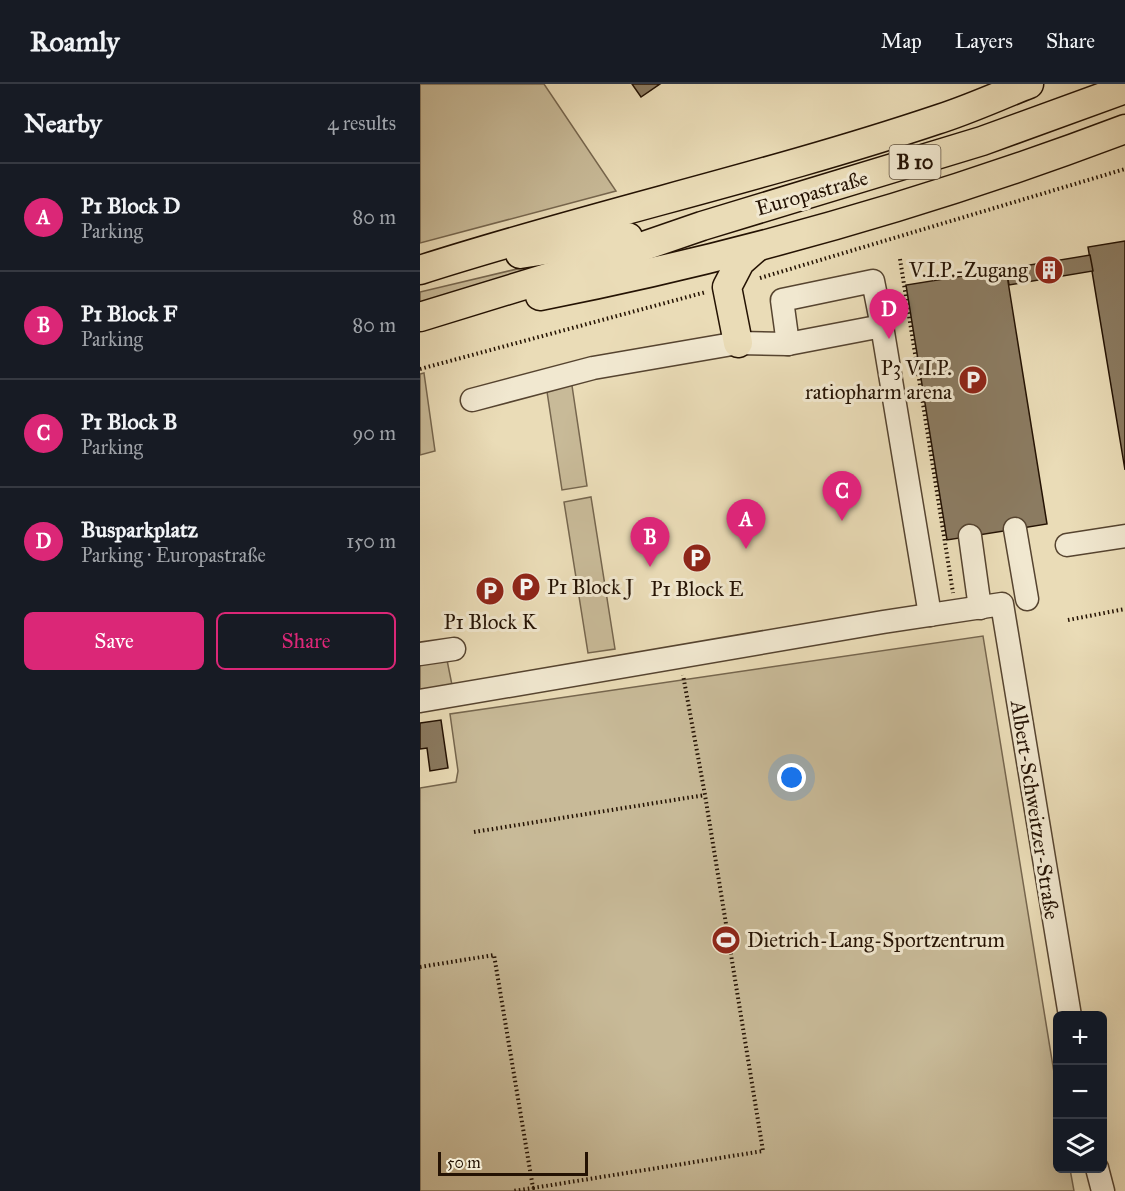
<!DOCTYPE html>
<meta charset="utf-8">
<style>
body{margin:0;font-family:"IM FELL Great Primer",serif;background:#20242c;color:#f1f3f6}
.controls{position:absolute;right:18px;bottom:18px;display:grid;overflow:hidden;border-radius:9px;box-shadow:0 6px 24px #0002}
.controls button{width:54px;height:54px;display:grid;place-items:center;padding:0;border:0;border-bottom:2px solid #363941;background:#171b24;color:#f1f3f6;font:30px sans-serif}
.scale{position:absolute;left:18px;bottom:15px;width:150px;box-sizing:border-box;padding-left:6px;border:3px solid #241203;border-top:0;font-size:16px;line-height:21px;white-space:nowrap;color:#241203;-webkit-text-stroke:4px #f1e8d0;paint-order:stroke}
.you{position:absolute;left:372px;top:694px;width:21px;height:21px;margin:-15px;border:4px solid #fff;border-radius:50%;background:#1a73e8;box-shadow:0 0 0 9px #1a73e833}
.badge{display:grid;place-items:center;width:39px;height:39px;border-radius:50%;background:#db2777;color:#fff;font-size:20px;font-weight:700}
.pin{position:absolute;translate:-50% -50px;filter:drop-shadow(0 2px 3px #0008)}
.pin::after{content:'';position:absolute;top:32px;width:21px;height:18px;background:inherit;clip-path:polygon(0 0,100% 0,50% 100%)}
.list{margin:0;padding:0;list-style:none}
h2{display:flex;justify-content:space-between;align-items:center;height:78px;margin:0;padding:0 24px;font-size:26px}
h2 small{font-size:20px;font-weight:400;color:#9ea1a6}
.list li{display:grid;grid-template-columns:39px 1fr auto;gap:18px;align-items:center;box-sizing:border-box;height:108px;padding:0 24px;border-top:2px solid #363941}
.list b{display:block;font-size:22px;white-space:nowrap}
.list p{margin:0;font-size:20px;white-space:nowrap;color:#9ea1a6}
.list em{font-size:20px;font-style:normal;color:#9ea1a6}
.actions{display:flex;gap:12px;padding:18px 24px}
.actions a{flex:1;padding:14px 0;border:2px solid #db2777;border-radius:9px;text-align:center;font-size:21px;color:#db2777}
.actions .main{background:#db2777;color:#fff}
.icon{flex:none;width:33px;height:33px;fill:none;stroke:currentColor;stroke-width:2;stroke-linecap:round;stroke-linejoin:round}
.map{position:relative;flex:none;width:705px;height:1107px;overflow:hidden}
header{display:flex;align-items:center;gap:36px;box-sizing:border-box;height:84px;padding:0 30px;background:#171b24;border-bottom:2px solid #363941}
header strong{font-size:28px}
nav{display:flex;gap:33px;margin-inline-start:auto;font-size:21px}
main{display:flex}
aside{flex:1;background:#171b24}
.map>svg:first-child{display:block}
.green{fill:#c8ba98;stroke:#76664e;stroke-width:1.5}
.building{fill:#8b7b61;stroke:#241203;stroke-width:1.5}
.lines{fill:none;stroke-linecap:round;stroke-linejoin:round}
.minor-casing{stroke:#564430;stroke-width:25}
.major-casing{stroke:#241203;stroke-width:31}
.path{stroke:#241203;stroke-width:4;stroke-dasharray:1.5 3;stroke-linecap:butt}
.minor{stroke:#f1e8d0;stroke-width:22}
.major{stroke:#eadcb7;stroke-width:28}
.labels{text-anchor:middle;stroke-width:6;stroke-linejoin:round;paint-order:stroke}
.shield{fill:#f1e8d0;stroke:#625240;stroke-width:1.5}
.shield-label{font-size:20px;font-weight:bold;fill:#241203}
.street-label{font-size:21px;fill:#241203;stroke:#f1e8d0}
.poi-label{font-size:21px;fill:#241203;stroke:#f1e8d0;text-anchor:end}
</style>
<header>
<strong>Roamly</strong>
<nav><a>Map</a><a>Layers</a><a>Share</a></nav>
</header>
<main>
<aside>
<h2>Nearby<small>4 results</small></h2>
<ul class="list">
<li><span class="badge">A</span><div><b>P1 Block D</b><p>Parking</p></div><em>80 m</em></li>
<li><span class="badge">B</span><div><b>P1 Block F</b><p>Parking</p></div><em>80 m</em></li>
<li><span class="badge">C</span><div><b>P1 Block B</b><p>Parking</p></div><em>90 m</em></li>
<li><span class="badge">D</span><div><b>Busparkplatz</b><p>Parking · Europastraße</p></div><em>150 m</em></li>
</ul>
<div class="actions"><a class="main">Save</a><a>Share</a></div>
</aside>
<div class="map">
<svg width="705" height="1107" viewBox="0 0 705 1107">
<rect width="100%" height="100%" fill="#eadcb7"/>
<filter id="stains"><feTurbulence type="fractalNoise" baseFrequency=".00333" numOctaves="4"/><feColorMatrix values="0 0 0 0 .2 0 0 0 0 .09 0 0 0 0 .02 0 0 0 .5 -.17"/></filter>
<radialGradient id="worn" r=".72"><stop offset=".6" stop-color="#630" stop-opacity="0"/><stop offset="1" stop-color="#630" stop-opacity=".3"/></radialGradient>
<g class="green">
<polygon points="0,0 124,0 196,107 0,159"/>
<polygon points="118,180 120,186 0,223 0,208"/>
<polygon points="4,289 15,367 0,371 0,290"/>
<polygon points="151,295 167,402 142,406 126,301"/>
<polygon points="171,413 195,565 168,569 144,418"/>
<polygon points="563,552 637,1007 638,1084 650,1085 654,1107 0,1107 0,704 36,698 38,687 30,630"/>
<polygon points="27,576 32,601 0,607 0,581"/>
</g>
<g class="building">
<polygon points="212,0 240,0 221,13"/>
<polygon points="705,157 705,386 668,163"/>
<polygon points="670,171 673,187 589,201 586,185"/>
<polygon points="586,185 627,440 527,456 486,201"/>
<polygon points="21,636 28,684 10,687 7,664 0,665 0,639"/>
</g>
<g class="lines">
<g class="minor-casing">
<g id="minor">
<polyline points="368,260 362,216 453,197 462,242"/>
<polyline points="52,316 173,284 318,259 368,260 462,242 510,531"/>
<polyline points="595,445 607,515"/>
<polyline points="550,452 560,524"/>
<polyline points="647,461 705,452"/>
<polyline points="0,570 34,565"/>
<polyline points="0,617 463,538 582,520 650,932"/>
<polyline points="677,1084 683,1107"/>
</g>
</g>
<g class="major-casing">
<g id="major">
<polyline points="100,170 208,153"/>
<path d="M0 186C171 131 346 93 516 36 548 26 578 12 609 0"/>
<path d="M120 212C319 173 515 117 705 45"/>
<polyline points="0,233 163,183 282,142 562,57 705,5"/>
<polyline points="318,259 307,203 320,178 336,164"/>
</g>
</g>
<g class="path">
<polyline points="480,175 533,509"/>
<polyline points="340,194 705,85"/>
<polyline points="0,285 286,208"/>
<polyline points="648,536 705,525"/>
<polyline points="54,748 285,711"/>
<polyline points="0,883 74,871 113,1104 93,1107"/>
<polyline points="113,1104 343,1067 285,711 263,591"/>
</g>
<use href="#minor" class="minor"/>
<use href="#major" class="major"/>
</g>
<defs>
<g id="building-disc" transform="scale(1.5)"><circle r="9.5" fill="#8f2418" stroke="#f1e8d0"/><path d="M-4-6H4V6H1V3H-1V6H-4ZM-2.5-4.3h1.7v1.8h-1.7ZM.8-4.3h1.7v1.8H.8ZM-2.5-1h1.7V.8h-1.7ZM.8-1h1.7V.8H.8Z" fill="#fff"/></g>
<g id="parking-disc" transform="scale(1.5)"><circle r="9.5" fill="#8f2418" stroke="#f1e8d0"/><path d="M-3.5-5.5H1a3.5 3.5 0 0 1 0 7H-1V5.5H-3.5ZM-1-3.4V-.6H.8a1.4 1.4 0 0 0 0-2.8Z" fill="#fff"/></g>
<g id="stadium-disc" transform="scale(1.5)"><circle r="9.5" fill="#8f2418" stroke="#f1e8d0"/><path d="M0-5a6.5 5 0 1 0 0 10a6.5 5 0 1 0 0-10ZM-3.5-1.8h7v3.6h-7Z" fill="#fff"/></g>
</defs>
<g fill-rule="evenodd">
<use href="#building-disc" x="629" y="186"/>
<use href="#parking-disc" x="553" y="296"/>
<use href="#parking-disc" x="277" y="474"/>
<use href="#parking-disc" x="106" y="503"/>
<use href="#parking-disc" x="70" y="507"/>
<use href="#stadium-disc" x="306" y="856"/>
</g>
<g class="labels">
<rect class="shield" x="469.5" y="61" width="51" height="34" rx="4.5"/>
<g class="shield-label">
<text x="495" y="85">B 10</text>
</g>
<g class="street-label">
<text transform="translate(392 109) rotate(-16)" y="7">Europastraße</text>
<text transform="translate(615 726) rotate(81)" y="7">Albert-Schweitzer-Straße</text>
</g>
<g class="poi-label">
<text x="608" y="193">V.I.P.-Zugang</text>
<text x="532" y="291">P3 V.I.P.<tspan x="532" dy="24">ratiopharm arena</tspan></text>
<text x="127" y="510" text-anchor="start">P1 Block J</text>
<text x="277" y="512" text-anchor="middle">P1 Block E</text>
<text x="70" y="545" text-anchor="middle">P1 Block K</text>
<text x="327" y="863" text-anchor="start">Dietrich-Lang-Sportzentrum</text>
</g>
</g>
<rect width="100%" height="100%" filter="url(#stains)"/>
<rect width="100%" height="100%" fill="url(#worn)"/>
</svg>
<div class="controls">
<button>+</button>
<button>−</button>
<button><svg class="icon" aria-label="layers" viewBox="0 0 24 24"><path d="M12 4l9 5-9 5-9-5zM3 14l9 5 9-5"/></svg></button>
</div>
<div class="scale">50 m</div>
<div class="you"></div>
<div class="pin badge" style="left:326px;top:465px">A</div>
<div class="pin badge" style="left:230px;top:483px">B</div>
<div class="pin badge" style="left:422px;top:437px">C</div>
<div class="pin badge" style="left:469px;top:255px">D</div>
</div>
</main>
